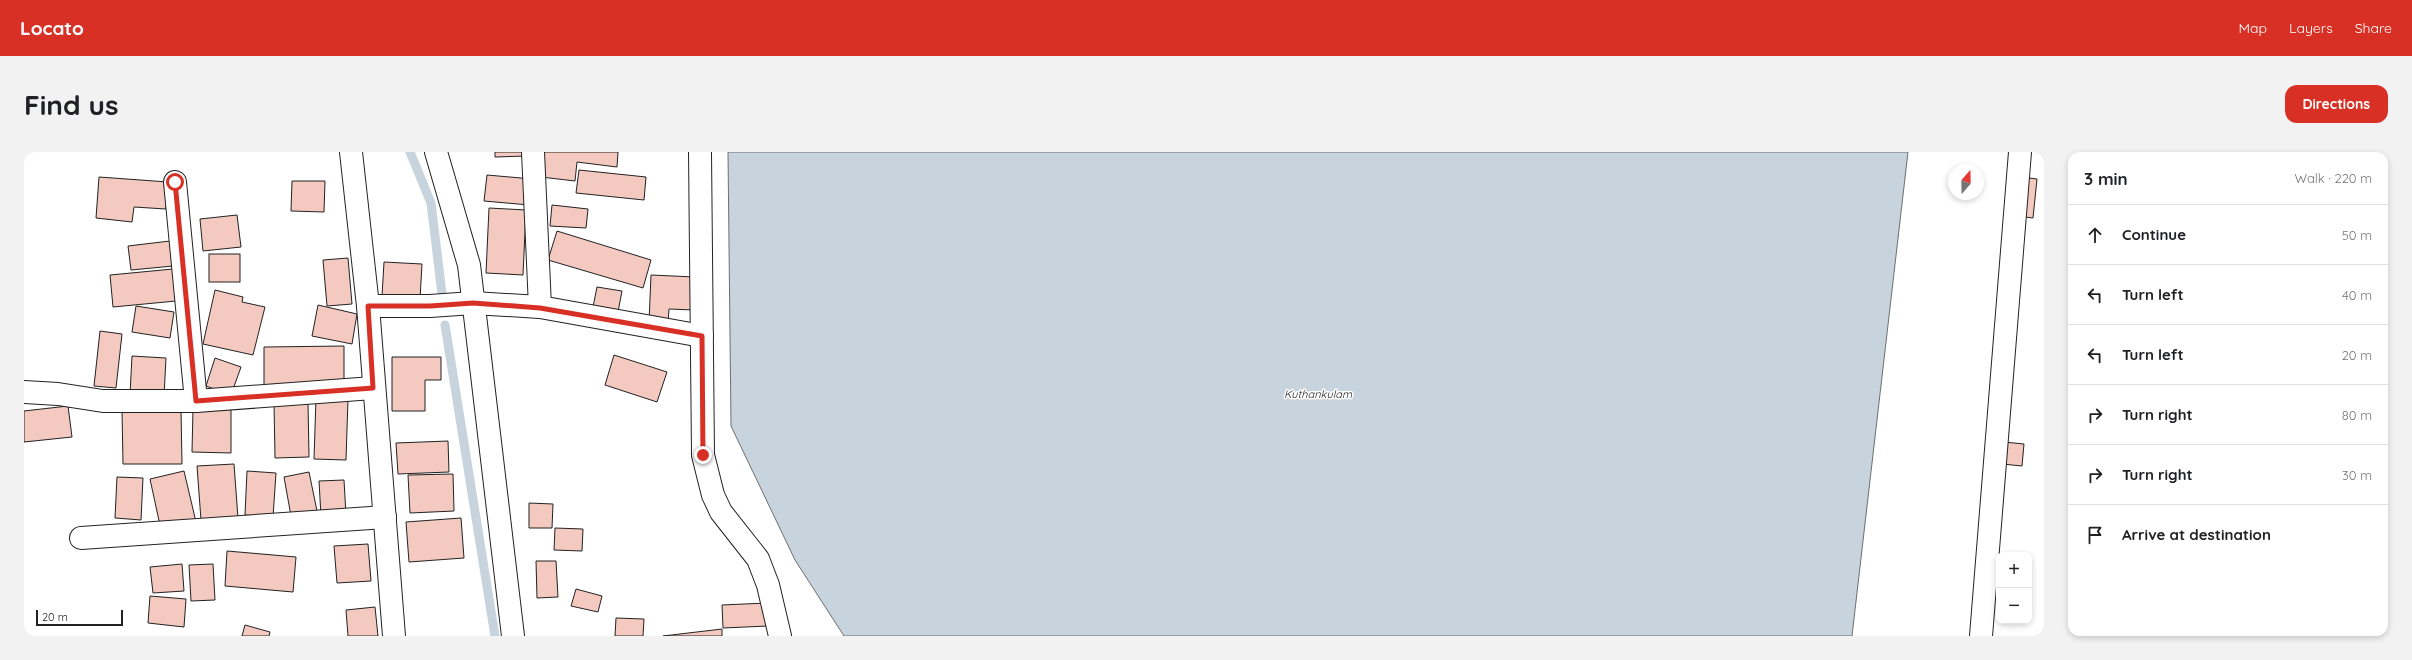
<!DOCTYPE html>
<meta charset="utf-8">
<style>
body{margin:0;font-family:Quicksand,sans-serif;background:#f2f2f2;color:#202124}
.controls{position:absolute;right:12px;bottom:12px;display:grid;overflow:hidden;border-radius:8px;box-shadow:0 2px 6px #0003}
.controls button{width:36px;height:36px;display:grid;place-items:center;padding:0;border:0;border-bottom:1px solid #e0e0e0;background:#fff;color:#202124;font:20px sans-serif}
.compass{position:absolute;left:1924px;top:12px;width:36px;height:36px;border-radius:50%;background:#fff;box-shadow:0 2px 6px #0003;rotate:20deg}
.scale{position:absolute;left:12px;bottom:10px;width:87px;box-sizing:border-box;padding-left:4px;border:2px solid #222;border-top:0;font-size:11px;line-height:14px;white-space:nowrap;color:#222;-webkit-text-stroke:3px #fff;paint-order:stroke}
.stop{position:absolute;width:12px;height:12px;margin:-9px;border:3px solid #d93025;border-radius:50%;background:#fff}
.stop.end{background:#d93025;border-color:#fff;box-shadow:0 1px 4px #0008}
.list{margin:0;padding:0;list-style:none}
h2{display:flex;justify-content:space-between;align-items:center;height:52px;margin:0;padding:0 16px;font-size:17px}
h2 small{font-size:13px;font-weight:400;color:#757577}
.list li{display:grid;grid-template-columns:26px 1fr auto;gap:12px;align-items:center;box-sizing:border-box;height:60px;padding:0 16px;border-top:1px solid #e0e0e0}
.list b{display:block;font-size:15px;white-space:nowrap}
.list em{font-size:13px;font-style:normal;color:#757577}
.icon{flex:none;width:22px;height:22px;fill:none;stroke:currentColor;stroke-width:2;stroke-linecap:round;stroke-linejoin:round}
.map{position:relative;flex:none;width:2020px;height:484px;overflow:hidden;border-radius:12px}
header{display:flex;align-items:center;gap:24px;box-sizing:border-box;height:56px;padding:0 20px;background:#d93025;color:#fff}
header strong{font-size:19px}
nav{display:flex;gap:22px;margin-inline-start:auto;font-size:14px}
.intro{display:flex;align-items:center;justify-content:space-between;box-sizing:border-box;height:96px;padding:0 24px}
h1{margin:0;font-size:28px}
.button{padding:10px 18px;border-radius:12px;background:#d93025;color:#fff;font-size:14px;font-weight:700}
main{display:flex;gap:24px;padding:0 24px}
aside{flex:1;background:#fff;border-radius:12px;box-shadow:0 2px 6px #0003}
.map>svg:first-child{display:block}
.water{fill:#c7d3dd;stroke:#6f6f6f}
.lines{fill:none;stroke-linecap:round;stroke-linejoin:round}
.stream{stroke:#c7d3dd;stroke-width:9}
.building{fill:#f3c9c0;stroke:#222}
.minor-casing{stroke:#222;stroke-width:24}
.minor{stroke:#fff;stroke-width:22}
.route{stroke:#d93025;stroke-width:5}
.labels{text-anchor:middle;stroke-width:3;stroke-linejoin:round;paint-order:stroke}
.water-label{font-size:11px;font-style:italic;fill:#222;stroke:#fff}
</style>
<header>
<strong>Locato</strong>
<nav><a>Map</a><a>Layers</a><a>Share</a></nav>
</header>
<div class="intro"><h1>Find us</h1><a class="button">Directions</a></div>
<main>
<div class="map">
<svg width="2020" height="484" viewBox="0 0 2020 484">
<rect width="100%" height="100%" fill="#fff"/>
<polygon class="water" points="704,0 1884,0 1828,484 820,484 771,408 707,274"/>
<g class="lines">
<g class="stream">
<polyline points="386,0 407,51 418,142"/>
<polyline points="421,173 471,484"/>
</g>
</g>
<g class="building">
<polygon points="471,0 503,0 503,4 471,5"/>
<polygon points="518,0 594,0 593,15 553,10 551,29 517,25"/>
<polygon points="555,18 622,25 620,48 552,41"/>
<polygon points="463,23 508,27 505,53 460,49"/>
<polygon points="75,25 144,30 142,57 110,55 108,70 72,66"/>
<polygon points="1997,25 2013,27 2009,66 1993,64"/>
<polygon points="268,29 301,29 300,60 267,59"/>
<polygon points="528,53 564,57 562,76 526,74"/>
<polygon points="465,56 502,58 499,123 462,121"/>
<polygon points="213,63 217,95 179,99 176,67"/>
<polygon points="533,79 627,108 619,136 524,108"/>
<polygon points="146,89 149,114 107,118 104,94"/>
<rect x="185" y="102" width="31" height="28"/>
<polygon points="324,106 328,152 303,154 299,108"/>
<polygon points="360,110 398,112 396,147 358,144"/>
<polygon points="149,117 152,149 89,155 86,123"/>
<polygon points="627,123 671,125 669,158 645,157 644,171 625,170"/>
<polygon points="573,135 598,139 594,160 569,155"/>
<polygon points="191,138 219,145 218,150 241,155 229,203 179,192"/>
<polygon points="294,153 333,162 328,192 288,184"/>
<polygon points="112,154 150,160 146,186 108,180"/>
<polygon points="76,179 98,182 92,236 70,234"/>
<polygon points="320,194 320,233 240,233 240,195"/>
<polygon points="590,203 643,220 633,250 581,233"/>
<polygon points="108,204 142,206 140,244 106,242"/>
<polygon points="368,205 417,205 417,228 401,228 401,259 368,259"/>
<polygon points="191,206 217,215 207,243 182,234"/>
<polygon points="292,246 324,247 322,308 290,307"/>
<polygon points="250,251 284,251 285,305 251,306"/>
<polygon points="44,254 48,285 0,290 0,259"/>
<polygon points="169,257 207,257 207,301 168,300"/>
<polygon points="98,258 157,258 158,312 99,312"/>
<polygon points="424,289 425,320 374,322 372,291"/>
<polygon points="1980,290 2000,292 1998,314 1978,312"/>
<polygon points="210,312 214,366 177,368 173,314"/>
<polygon points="160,319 172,370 137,378 126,327"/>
<polygon points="223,319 252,321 249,365 221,363"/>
<polygon points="285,320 293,359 267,364 260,325"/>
<polygon points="429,322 430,359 386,361 384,323"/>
<polygon points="93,325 119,326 117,368 91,366"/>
<polygon points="320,328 322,363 297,364 295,329"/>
<polygon points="505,351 529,352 528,376 505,376"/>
<polygon points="437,366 440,406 385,410 382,370"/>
<polygon points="531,376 559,377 558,399 530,398"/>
<polygon points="344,392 347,429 313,431 310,394"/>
<polygon points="203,399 272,405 269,440 201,434"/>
<polygon points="512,409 532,409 534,445 513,446"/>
<polygon points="158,412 160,439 129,441 126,415"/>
<polygon points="189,412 191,448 167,449 165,413"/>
<polygon points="552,437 578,444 574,460 547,454"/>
<polygon points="126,444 162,447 160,475 124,471"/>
<polygon points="743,451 744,474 699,476 698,453"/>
<polygon points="351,455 354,484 324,484 322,458"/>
<polygon points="592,466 620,467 619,484 591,484"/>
<polygon points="221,473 246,480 245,484 218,484"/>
<polygon points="698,477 698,484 639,484"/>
</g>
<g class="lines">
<g class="minor-casing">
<g id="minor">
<polyline points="327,0 344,154 370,484"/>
<polyline points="412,0 445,113 489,484"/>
<polyline points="509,0 516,155"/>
<polyline points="676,0 679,303 689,343 697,360 734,407 744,433 756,484"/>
<polyline points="151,30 172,249"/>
<polyline points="344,154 406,154 449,151 516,155 678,184"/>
<polyline points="0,240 34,242 79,249 172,249 349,236"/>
<polyline points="57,386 361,365"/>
<polyline points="1957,484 1996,0"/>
</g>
</g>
<use href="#minor" class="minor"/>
</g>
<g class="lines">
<polyline class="route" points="151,30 172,249 349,236 344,154 406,154 449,151 516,156 678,184 679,303"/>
</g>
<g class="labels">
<g class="water-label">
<text x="1294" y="246">Kuthankulam</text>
</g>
</g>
</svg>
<div class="controls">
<button>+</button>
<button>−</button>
</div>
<svg class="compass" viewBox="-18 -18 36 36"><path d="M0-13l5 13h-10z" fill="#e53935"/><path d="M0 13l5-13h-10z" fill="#757577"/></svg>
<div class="scale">20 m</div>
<div class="stop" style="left:151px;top:30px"></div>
<div class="stop end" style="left:679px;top:303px"></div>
</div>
<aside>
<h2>3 min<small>Walk · 220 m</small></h2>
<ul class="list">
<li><svg class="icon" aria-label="ahead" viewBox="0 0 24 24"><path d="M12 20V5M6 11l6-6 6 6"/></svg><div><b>Continue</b></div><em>50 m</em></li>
<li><svg class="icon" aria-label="left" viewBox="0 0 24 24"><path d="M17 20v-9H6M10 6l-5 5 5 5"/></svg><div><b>Turn left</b></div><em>40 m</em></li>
<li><svg class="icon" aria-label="left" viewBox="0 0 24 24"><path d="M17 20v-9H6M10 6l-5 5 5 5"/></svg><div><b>Turn left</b></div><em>20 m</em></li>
<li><svg class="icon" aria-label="right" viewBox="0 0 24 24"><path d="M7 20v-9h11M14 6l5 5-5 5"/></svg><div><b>Turn right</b></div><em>80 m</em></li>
<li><svg class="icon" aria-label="right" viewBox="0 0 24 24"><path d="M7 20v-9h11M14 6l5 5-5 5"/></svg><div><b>Turn right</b></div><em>30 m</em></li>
<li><svg class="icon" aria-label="arrive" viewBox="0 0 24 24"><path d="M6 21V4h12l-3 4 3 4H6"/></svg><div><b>Arrive at destination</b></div></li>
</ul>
</aside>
</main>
